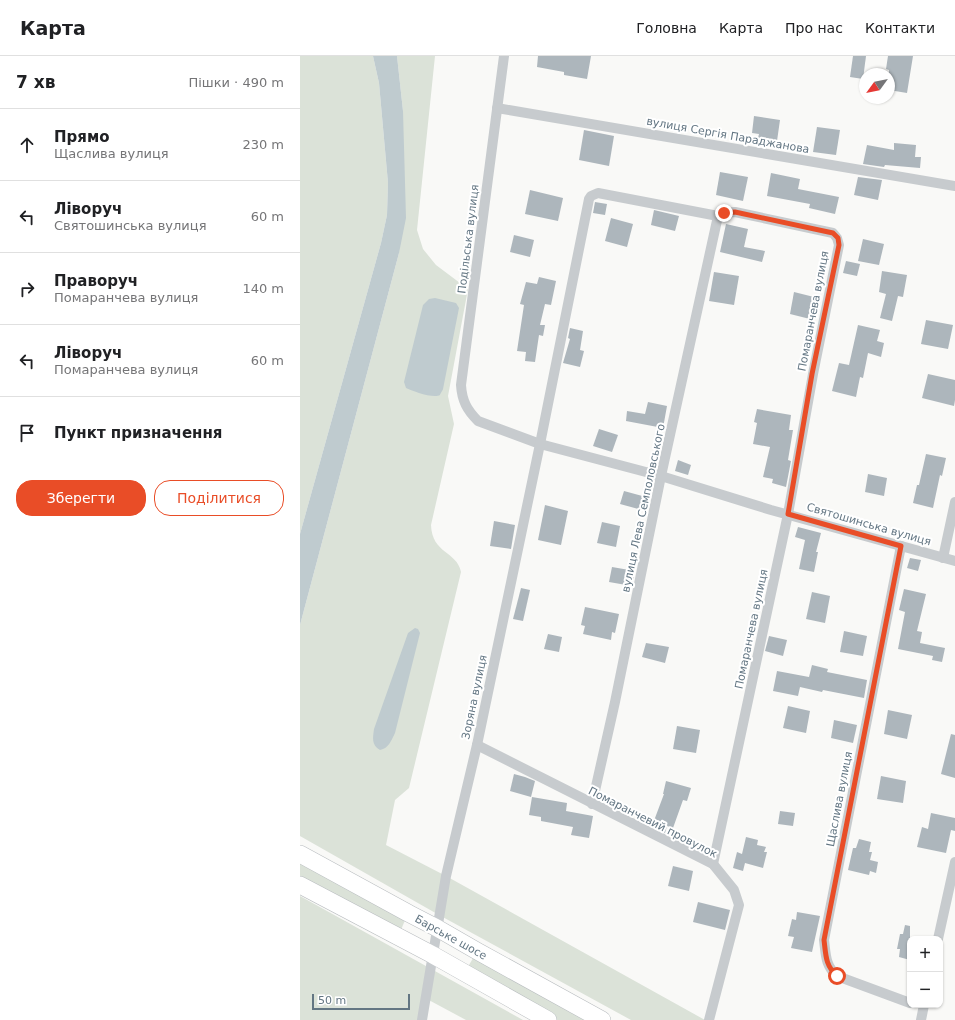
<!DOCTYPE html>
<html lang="uk">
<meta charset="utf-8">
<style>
body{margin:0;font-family:"DejaVu Sans",sans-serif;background:#f6f6f6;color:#202124}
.controls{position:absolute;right:12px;bottom:12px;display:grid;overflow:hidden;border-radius:8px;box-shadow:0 1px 3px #0004}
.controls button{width:36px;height:36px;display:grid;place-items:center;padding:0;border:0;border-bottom:1px solid #e0e0e0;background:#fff;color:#202124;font:20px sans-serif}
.compass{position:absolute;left:559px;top:12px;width:36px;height:36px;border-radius:50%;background:#fff;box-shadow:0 1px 3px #0004;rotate:237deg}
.scale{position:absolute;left:12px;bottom:10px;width:98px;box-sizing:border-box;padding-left:4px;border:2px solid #637683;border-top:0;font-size:11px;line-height:14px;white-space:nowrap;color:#637683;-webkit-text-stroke:3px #fff;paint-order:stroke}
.stop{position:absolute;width:12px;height:12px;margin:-9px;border:3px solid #e94d27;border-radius:50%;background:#fff}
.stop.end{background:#e94d27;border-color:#fff;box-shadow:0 1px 4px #0008}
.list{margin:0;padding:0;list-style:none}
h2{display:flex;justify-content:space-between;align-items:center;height:52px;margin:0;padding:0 16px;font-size:17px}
h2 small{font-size:13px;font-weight:400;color:#757577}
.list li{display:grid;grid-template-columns:26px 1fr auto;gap:12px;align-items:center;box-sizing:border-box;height:72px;padding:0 16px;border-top:1px solid #e0e0e0}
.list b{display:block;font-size:15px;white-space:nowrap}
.list p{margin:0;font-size:13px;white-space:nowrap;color:#757577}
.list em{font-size:13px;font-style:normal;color:#757577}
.actions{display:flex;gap:8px;padding:12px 16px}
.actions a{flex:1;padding:9px 0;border:1px solid #e94d27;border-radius:16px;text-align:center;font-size:14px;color:#e94d27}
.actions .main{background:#e94d27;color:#fff}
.icon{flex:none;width:22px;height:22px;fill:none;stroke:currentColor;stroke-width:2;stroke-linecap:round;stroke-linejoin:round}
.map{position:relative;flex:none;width:655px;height:964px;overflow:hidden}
header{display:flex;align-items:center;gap:24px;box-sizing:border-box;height:56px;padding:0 20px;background:#fff;border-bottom:1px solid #e0e0e0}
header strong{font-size:19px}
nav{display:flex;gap:22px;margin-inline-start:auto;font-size:14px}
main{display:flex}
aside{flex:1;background:#fff}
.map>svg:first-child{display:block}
.green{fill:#dbe2d8}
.water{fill:#bfcbcf}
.building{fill:#adb6bc}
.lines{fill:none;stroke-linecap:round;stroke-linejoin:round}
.trunk-casing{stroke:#b9bdc0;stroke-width:18}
.minor{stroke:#c7cbce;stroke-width:10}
.trunk{stroke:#fff;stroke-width:17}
.route{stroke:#e94d27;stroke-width:5}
.labels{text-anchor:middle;stroke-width:4;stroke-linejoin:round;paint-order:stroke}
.street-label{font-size:11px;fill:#637683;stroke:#fff}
</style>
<header>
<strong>Карта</strong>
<nav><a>Головна</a><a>Карта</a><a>Про нас</a><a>Контакти</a></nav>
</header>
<main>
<aside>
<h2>7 хв<small>Пішки · 490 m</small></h2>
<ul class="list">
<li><svg class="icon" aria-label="ahead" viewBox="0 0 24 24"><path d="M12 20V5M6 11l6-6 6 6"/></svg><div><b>Прямо</b><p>Щаслива вулиця</p></div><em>230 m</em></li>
<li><svg class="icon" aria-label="left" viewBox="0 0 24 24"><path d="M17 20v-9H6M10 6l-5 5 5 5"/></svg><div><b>Ліворуч</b><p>Святошинська вулиця</p></div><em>60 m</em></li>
<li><svg class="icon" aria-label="right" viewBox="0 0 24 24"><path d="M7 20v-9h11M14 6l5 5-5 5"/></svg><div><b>Праворуч</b><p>Помаранчева вулиця</p></div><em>140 m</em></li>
<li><svg class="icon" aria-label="left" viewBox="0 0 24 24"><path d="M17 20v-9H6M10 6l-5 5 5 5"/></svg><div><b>Ліворуч</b><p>Помаранчева вулиця</p></div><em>60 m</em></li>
<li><svg class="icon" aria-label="arrive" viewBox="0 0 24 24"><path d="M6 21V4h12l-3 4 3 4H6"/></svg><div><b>Пункт призначення</b></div></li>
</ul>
<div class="actions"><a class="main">Зберегти</a><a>Поділитися</a></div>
</aside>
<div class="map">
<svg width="655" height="964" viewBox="0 0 655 964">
<rect width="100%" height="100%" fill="#f9f9f7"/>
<g class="green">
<polygon points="0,0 73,0 79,27 88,127 87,159 81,187 0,478"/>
<path d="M97 0H135L117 174 123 193 136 209 168 233 148 340 154 368 131 469C132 498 157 495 161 516L109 732 95 744 86 789 146 820 405 964H331L139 859 0 780V569L99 197 103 55Z"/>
<polygon points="0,798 108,857 98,881 0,829"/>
<polygon points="0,840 223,964 166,964 125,942 122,964 0,964"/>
<polygon points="177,895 302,964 248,964 164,918"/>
</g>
<g class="water">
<polygon points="73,0 97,0 103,55 106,162 99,197 0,569 0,478 81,187 87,159 88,127 79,27"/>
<path d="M135 242 156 247 159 252 143 333C143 334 140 338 140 339 134 343 112 335 106 332L104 326 123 249 129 243Z"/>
<path d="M115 572 118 573 120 577 95 677C91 685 89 692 80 694 71 689 73 681 74 673L108 577Z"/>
</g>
<g class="building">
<polygon points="238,0 291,0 287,23 264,19 264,16 237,11"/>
<polygon points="553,0 566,0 563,23 550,21"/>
<polygon points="588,0 613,0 607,37 589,34 589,14 586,13"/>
<polygon points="454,60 480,64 477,85 458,82 459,78 452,77"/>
<polygon points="517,71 540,74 536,99 513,96"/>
<polygon points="284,74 314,80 309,110 279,104"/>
<polygon points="594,87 616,89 615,101 621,101 620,112 585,109 584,111 563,108 567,89 594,94"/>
<polygon points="420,116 448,121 443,145 416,139"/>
<polygon points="471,117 500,123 498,133 539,141 535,158 509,152 510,148 467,140"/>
<polygon points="558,121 582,124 578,144 554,139"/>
<polygon points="230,134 263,142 258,165 225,158"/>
<polygon points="295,146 307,148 305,159 293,157"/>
<polygon points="354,154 379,160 375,175 351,169"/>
<polygon points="311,162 333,168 327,191 305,185"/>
<polygon points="426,168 448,173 444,191 465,195 462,206 420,196"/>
<polygon points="214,179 234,184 230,201 210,196"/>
<polygon points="563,183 584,188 579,209 558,205"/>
<polygon points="546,205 560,208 557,220 543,217"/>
<polygon points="582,215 607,219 603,241 598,240 592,265 580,262 586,238 579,236"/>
<polygon points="414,216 439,220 434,249 409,245"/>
<polygon points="239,221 256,225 251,249 245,248 240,269 245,269 243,280 239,279 235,306 225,305 226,296 217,295 224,249 220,248 226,226 237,228"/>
<polygon points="494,236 514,241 510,263 490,258"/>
<polygon points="626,264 653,269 648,293 621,288"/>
<polygon points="558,269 580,274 577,285 584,287 581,301 568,297 563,322 560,321 556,341 532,335 539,307 549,309"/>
<polygon points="270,272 283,275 280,294 284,295 280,311 263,307 270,283 268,282"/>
<polygon points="628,318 655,324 655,344 654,350 622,342"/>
<polygon points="348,346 367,350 363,372 326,365 327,355 345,358"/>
<polygon points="457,353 491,359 489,374 493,374 488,404 491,405 486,431 472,427 473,423 463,421 470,391 453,388 457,367 454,366"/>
<polygon points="299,373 318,379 312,396 293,390"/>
<polygon points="626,398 646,402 642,420 640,419 633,452 613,447 617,429 619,429"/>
<polygon points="378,404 391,409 388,419 375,415"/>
<polygon points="568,418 587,422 584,440 565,436"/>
<polygon points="324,435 346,441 342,454 320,448"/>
<polygon points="245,449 268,455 261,489 238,484"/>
<polygon points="194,465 215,469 211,493 190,490"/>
<polygon points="302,466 320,470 316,491 297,487"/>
<polygon points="498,471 521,477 516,496 518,496 514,516 499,513 505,484 495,481"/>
<polygon points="610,502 621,504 618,515 607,512"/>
<polygon points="312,511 335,515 332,530 309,526"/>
<polygon points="221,532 230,534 223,565 213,563"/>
<polygon points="604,533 626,538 617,575 622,576 620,587 645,592 642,606 632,604 633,600 598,593 605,556 599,554"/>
<polygon points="512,536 530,540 525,567 506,563"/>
<polygon points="285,551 319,558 315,577 312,576 311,584 283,578 285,570 281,569"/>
<polygon points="544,575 567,580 563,600 540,596"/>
<polygon points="248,578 262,581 259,596 244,593"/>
<polygon points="469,580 487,584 483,600 465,595"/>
<polygon points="346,587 369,591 365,607 342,601"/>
<polygon points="512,609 528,613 527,616 567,624 564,642 523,634 522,636 500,631 498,640 473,635 477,615 509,621"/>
<polygon points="488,650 510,655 506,677 483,672"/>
<polygon points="588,654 612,659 607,683 584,678"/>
<polygon points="534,664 557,669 553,687 531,682"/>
<polygon points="377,670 400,674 396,697 373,693"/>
<polygon points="651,678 655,679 655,722 641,718"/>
<polygon points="214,718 225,721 235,725 231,741 210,735"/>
<polygon points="581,720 606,725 603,747 577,743"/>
<polygon points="366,725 391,732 387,745 383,744 373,772 367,770 365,777 352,770 364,738 363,738"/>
<polygon points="232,741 267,747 266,755 293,760 289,782 271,779 273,771 241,765 241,761 229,759"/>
<polygon points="480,755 495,757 493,770 478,768"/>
<polygon points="631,757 655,762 655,775 651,774 646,797 617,791 622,771 628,773"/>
<polygon points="446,781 458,784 457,789 466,791 464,796 467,796 463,812 445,807 443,815 433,812 437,796 442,798"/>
<polygon points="559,783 571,786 569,796 572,796 570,804 578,806 576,817 570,815 569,819 548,814 553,792 556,792"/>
<polygon points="373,810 393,815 389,835 368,830"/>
<polygon points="398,846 430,854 425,874 393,866"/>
<polygon points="497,856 520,860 512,896 491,892 494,881 488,880 492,863 496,864"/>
<polygon points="605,869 610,870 610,904 599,901 600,893 597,893 600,878 603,878"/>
</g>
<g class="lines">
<g class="trunk-casing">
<g id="trunk">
<polyline points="0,798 108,857 137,872 177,895 302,964"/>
<polyline points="0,829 133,899 248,964"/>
</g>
</g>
<g class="minor">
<path d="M204 0 161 329C162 345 167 354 178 365L240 388 361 420 471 454 655 505"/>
<polyline points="197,52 655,130"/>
<path d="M601 490 524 884C526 899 525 909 537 920L610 947"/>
<polyline points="643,502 655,446"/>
<polyline points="177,689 413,808 434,834 439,849 409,964"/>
<polyline points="292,748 315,646 361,420 418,160"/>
<polyline points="638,883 655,806"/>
<polyline points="122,964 146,820 177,689 240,388 289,143 291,140 298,137 418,160 424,157 435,156 533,177 537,182 539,189 513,318 488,458 413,808"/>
<polyline points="621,964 624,949"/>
</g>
<use href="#trunk" class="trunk"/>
</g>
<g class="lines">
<path class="route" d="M424 157 435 156 533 177 538 182 539 189 512 318 488 458 601 490 524 884C526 899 525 909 537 920"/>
</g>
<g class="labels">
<g class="street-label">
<text transform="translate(428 79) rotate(10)" y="4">вулиця Сергія Параджанова</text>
<text transform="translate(168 183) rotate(-83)" y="4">Подільська вулиця</text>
<text transform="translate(513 255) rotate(-79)" y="4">Помаранчева вулиця</text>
<text transform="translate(343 452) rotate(-78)" y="4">вулиця Лева Семполовського</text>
<text transform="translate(569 468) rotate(16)" y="4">Святошинська вулиця</text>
<text transform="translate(451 573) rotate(-78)" y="4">Помаранчева вулиця</text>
<text transform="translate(174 641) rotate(-78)" y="4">Зоряна вулиця</text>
<text transform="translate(539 743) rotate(-79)" y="4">Щаслива вулиця</text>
<text transform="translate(353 766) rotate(27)" y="4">Помаранчевий провулок</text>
<text transform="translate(151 881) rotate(29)" y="4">Барське шосе</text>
</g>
</g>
</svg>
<div class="controls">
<button>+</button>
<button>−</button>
</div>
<svg class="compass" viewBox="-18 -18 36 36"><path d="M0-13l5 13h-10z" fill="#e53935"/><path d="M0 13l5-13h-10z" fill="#757577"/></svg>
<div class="scale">50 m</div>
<div class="stop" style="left:537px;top:920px"></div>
<div class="stop end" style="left:424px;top:157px"></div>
</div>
</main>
